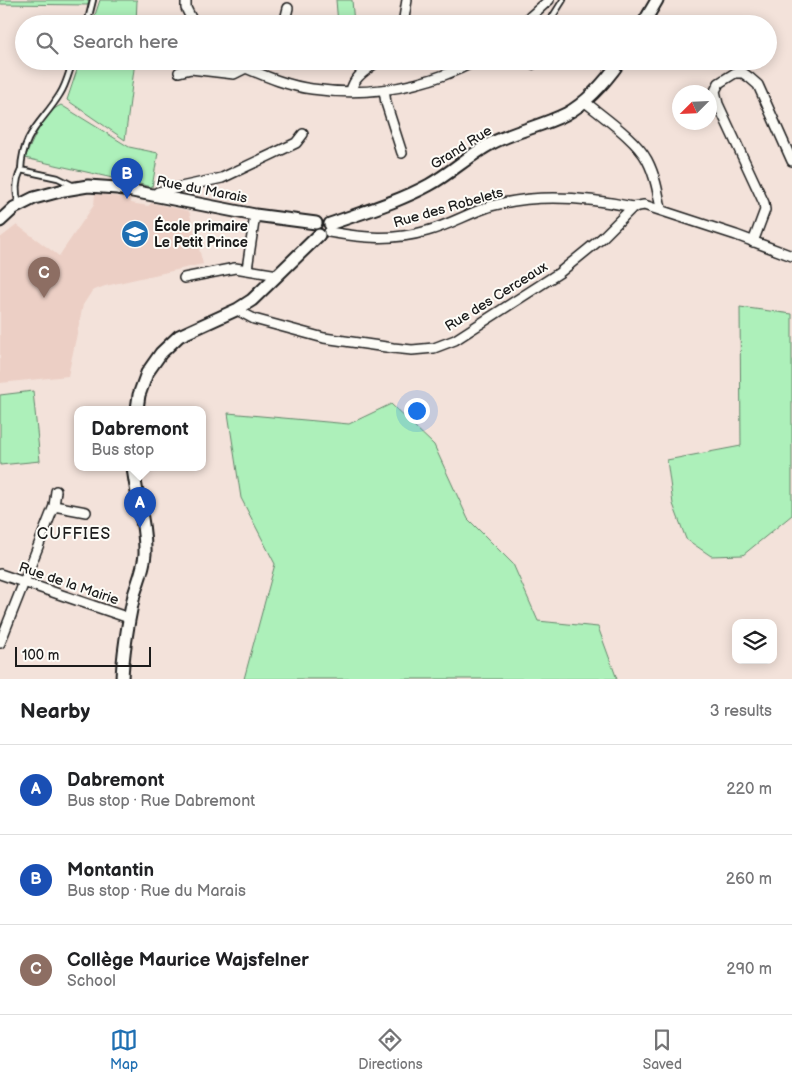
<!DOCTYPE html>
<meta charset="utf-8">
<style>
body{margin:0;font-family:"Balsamiq Sans",sans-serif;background:#f2f2f2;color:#202124}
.controls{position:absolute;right:15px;bottom:15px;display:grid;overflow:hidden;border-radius:10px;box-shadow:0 2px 12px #0003}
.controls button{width:45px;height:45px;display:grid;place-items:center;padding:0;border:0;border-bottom:1px solid #e0e0e0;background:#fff;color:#202124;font:25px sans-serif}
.compass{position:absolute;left:672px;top:85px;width:45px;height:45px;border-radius:50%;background:#fff;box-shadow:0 2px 12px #0003;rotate:246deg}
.scale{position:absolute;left:15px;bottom:12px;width:136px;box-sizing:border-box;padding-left:5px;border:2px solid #1c1c1c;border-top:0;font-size:14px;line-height:18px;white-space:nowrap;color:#1c1c1c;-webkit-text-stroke:4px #fdfcf7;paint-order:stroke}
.you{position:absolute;left:416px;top:410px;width:18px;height:18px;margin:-12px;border:4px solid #fff;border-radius:50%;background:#1a73e8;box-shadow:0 0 0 8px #1a73e833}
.badge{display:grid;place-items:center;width:32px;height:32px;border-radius:50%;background:#1f6fb2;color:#fff;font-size:16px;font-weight:700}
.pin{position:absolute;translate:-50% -41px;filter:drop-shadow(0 1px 2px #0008)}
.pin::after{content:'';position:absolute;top:26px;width:18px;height:15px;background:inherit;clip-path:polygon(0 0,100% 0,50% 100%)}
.popup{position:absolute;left:74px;top:406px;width:132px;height:65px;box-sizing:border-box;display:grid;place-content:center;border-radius:10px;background:#fff;filter:drop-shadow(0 1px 4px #0005);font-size:16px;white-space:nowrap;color:#757577}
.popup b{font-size:19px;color:#202124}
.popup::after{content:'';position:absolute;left:50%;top:100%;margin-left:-10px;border:10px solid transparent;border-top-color:#fff}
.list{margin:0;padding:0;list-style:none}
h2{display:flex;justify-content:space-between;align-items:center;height:65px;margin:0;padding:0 20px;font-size:21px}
h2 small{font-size:16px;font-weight:400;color:#757577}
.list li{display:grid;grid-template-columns:32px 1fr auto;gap:15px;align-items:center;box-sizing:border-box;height:90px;padding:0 20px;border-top:1px solid #e0e0e0}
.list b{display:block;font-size:19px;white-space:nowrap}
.list p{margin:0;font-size:16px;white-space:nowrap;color:#757577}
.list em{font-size:16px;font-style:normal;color:#757577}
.icon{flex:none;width:28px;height:28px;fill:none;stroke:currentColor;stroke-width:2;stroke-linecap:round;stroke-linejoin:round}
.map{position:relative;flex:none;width:792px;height:679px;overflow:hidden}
.search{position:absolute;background:#fff;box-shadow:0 2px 12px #0003;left:15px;right:15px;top:15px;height:55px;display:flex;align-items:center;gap:12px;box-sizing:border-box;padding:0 18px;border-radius:28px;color:#757577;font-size:19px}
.sheet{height:335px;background:#fff}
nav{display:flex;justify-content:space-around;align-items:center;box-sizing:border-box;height:70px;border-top:1px solid #e0e0e0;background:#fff;font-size:14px;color:#757577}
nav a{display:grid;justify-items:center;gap:2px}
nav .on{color:#1f6fb2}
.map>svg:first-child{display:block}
.built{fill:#eccfc5}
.green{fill:#adf0ba;stroke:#64866b}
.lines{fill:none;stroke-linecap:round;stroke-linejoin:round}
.service-casing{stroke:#1c1c1c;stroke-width:8}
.minor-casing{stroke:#1c1c1c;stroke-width:12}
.tertiary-casing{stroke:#1c1c1c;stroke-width:15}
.service{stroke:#fdfcf7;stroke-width:4.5}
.minor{stroke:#fdfcf7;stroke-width:9}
.tertiary{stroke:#fdfcf7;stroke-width:11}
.labels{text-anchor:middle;stroke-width:4;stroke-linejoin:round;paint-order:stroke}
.street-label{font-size:14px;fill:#1c1c1c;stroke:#fdfcf7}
.poi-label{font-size:14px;font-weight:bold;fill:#1c1c1c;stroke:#fdfcf7;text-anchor:start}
.quarter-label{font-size:16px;letter-spacing:1px;fill:#1c1c1c;stroke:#fdfcf7}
</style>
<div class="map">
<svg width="792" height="679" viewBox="0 0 792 679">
<rect width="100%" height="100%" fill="#f3e2da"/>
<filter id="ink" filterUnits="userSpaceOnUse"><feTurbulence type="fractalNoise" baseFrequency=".02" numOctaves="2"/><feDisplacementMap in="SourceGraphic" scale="10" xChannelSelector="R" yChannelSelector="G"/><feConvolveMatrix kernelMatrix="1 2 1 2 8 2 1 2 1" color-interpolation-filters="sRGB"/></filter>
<g filter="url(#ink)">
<polygon class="built" points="95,194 129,198 131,203 148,206 152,203 189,211 203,264 105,286 92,291 83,305 68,376 0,383 0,238 17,225 59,256 94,205"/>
<g class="green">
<polygon points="0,0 89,0 88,5 0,4"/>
<polygon points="100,0 137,0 136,24 92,24"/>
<polygon points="336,0 352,0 354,24 338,24"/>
<polygon points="80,61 135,61 125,140 67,100"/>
<path d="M61 105 129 147 158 153 152 187 25 158C32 142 44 112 61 105Z"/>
<polygon points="740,307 792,314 792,515 743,555 711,556 686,539 673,504 667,460 741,446"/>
<polygon points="33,391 40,461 0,465 0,395"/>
<polygon points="391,404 434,445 468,519 513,564 538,621 598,627 617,679 244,679 275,564 241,498 228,413 349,424"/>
</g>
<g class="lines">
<g class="service-casing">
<g id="service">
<polyline points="87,24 93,0"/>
<polyline points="548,24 563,0"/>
<polyline points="533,66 535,61"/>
<path d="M21 170C22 133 43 122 60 94 66 85 69 72 73 61"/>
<path d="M19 204C15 192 15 182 21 170L58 178 74 186"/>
</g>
</g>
<g class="minor-casing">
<g id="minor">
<polyline points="186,0 186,8 194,24"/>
<polyline points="284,24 288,8"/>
<polyline points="403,24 407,0"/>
<polyline points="522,24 549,0"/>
<polyline points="236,61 246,68 254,61"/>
<path d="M179 72 191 69 234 74 246 68C267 77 289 86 312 89 369 97 425 87 476 61"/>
<polyline points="384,90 386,103 402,153"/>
<path d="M351 91C354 76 367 70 378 61"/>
<path d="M584 101C603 117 636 139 647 160 655 175 658 192 661 209"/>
<polyline points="155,195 158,192 222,178 296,143 303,134"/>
<path d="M329 232C364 238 392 241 427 231 449 225 469 213 491 206 537 193 586 197 633 207"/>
<polyline points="753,242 765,210 764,203 718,104 715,91 719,83 735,73 743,73 750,78 758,85 792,161"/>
<polyline points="247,269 255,215"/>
<polyline points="184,278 235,268 278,275"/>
<polyline points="238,309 241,312 254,319 324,338 393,348 412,350 434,348 455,340 559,273 602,238 633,207 644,205 736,235 792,256"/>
<polyline points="54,506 86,512"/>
<polyline points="0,574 129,618"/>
<polyline points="0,643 54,506 56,491"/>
</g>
</g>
<g class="tertiary-casing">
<g id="tertiary">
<polyline points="643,24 657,0"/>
<polyline points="0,221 14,208 34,198 64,190 88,186 117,188 255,215 316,223"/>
<path d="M330 224C363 212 398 202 429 185 451 173 469 155 492 143 516 131 542 126 566 114 588 102 606 81 620 61"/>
<polyline points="137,409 139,395 147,373 161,353 179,336 238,309 252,300 319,235"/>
<path d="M122 679C123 651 128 623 134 595 138 582 144 568 145 554 146 524 136 496 133 467"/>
</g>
</g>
<use href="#service" class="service"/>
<use href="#minor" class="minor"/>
<use href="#tertiary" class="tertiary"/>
</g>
</g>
<defs>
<g id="school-disc" transform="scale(1.4375)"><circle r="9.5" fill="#1f6fb2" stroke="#fdfcf7"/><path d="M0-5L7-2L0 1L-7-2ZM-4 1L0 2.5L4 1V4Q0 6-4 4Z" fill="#fff"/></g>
</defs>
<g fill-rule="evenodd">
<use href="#school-disc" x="135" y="234"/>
</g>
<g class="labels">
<g class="street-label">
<text transform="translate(461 147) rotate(-32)" y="5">Grand Rue</text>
<text transform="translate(202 189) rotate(11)" y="5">Rue du Marais</text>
<text transform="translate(448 207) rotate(-16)" y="5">Rue des Robelets</text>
<text transform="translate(496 296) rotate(-32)" y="5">Rue des Cerceaux</text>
<text transform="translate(69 583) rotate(19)" y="5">Rue de la Mairie</text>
</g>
<g class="poi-label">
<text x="154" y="231">École primaire<tspan x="154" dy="16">Le Petit Prince</tspan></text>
</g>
<g class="quarter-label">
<text x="74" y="539">CUFFIES</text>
</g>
</g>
</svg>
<div class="controls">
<button><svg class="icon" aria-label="layers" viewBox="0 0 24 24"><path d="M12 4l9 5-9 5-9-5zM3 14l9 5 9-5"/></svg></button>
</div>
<svg class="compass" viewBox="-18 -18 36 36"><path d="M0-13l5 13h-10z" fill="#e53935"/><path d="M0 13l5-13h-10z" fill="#757577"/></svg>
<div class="scale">100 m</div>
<div class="you"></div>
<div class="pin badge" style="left:140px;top:528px;background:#1a4fb4">A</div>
<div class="popup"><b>Dabremont</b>Bus stop</div>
<div class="pin badge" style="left:127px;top:199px;background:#1a4fb4">B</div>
<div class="pin badge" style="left:44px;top:298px;background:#8d6e63">C</div>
<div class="search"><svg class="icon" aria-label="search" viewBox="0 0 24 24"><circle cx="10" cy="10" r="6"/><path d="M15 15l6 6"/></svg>Search here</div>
</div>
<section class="sheet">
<h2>Nearby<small>3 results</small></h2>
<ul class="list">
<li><span class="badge" style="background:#1a4fb4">A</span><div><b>Dabremont</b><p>Bus stop · Rue Dabremont</p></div><em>220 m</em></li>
<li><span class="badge" style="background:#1a4fb4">B</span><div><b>Montantin</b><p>Bus stop · Rue du Marais</p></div><em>260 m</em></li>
<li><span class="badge" style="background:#8d6e63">C</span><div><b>Collège Maurice Wajsfelner</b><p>School</p></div><em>290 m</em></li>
</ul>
</section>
<nav>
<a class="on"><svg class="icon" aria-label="map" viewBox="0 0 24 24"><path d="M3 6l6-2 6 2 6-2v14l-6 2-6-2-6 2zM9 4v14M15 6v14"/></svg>Map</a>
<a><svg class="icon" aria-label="directions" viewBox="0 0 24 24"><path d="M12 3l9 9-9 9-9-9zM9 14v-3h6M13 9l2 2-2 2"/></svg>Directions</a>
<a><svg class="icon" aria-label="saved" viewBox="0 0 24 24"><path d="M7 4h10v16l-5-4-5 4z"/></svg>Saved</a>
</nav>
